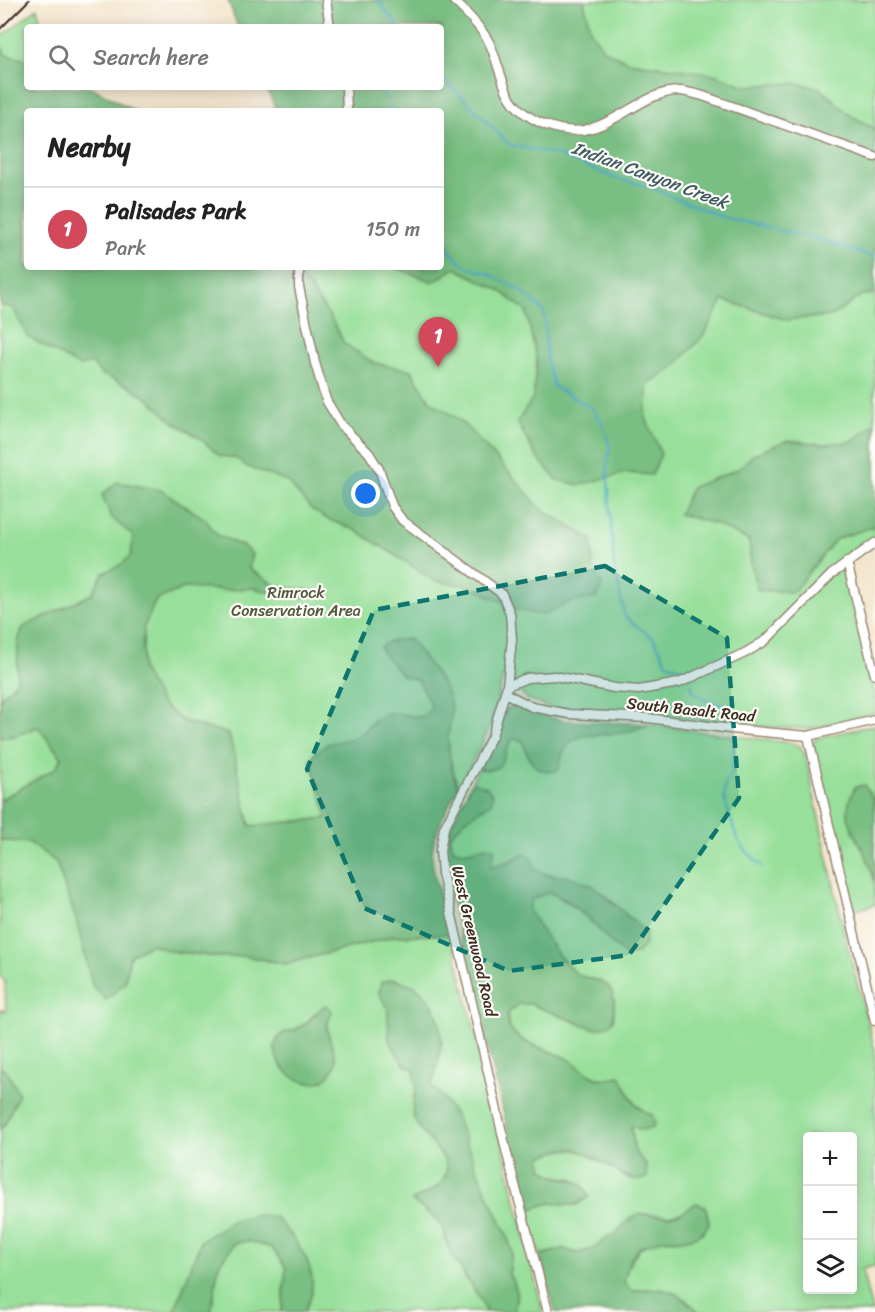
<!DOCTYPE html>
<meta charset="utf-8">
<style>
body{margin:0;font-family:Sriracha,sans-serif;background:#f2f2f2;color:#222}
.controls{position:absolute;right:18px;bottom:18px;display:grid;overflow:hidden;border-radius:6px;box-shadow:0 3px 15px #0003}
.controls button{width:54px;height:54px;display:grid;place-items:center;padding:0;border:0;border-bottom:2px solid #e0e0e0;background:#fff;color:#222;font:30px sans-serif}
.you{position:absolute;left:366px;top:494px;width:21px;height:21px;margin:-15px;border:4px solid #fff;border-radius:50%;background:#1a73e8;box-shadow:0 0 0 9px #1a73e833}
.badge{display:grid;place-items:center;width:39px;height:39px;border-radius:50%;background:#d1495b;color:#fff;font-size:20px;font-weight:700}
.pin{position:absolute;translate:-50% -50px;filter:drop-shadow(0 2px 3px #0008)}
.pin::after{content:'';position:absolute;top:32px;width:21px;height:18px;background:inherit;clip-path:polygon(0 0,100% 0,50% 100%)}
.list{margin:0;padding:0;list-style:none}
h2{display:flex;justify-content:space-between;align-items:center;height:78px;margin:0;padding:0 24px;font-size:26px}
h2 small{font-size:20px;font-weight:400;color:#767676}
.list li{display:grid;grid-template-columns:39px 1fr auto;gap:18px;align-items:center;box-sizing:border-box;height:84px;padding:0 24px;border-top:2px solid #e0e0e0}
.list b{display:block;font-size:22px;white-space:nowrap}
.list p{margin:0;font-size:20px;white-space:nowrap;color:#767676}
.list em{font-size:20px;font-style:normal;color:#767676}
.icon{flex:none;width:33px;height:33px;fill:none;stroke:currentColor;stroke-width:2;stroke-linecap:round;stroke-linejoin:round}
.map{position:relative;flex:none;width:875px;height:1312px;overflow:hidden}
.search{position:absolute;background:#fff;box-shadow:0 3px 15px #0003;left:24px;top:24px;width:420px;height:66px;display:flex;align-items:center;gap:15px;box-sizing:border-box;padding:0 21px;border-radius:6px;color:#767676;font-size:22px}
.panel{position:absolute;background:#fff;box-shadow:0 3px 15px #0003;left:24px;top:108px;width:420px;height:162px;border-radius:6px}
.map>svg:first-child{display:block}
.green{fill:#97df9a;stroke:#69845c;stroke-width:1.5;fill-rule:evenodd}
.forest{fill:#79be82;stroke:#5a7450;stroke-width:1.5}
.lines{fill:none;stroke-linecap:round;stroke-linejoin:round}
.stream{stroke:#4ba5c9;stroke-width:2}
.minor-casing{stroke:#988876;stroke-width:11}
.minor{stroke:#fff;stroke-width:8}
.rail{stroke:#3b2a1e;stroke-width:2}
.marked{fill:#0f766e;fill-opacity:0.2;stroke:#0f766e;stroke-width:4.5;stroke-dasharray:12 8;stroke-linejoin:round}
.labels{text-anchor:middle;stroke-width:4.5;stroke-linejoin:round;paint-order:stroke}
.park-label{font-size:16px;fill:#52573d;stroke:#fdfcf7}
.street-label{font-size:16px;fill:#3b2a1e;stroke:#fdfcf7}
.water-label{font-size:18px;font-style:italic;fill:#415b62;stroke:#fdfcf7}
</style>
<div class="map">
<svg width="875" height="1312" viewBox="0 0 875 1312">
<rect width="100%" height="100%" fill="#fdfcf7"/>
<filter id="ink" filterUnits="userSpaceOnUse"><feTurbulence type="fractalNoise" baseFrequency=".0167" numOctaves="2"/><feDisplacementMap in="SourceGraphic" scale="12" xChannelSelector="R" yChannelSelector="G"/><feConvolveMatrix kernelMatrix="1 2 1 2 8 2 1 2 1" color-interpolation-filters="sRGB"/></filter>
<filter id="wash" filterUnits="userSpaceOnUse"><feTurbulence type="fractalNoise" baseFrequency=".008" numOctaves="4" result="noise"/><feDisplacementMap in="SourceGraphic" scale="24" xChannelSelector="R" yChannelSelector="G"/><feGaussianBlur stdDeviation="1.35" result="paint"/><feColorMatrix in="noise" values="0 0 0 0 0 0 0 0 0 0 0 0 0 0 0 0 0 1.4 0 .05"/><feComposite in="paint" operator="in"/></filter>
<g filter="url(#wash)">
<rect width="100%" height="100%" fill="#f4e6ce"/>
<g class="green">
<polygon points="442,0 875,162 875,537 841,559 875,695 875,713 809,729 766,727 650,714 551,708 528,699 503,676 489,729 458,788 450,757 448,738 374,719 361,735 344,741 327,744 328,818 250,826 229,734 184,721 54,748 62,758 55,769 0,800 0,38 37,8 42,27 27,27 27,267 441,267"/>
<polygon points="461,0 875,0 875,151 691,91"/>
<path d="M648 725 791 743 800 746 805 754 845 937 875 1050V1266L862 1269 872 1312H699L685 1299 647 1289 631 1291 623 1281C635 1247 644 1237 682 1240L681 1213 669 1216 641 1214 633 1216 614 1235 607 1237 595 1248 578 1253 563 1249 540 1255 527 1210 550 1203 576 1205 574 1179 554 1176 541 1168V1157C551 1153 563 1148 574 1150 589 1152 613 1168 625 1177L646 1165 635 1152 631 1125 652 1115C632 1107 630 1094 620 1076 613 1077 604 1080 597 1078 585 1074 579 1066 569 1060 550 1047 502 1044 508 1013L519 1004H530L583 1025 613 1021C615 1010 616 993 607 985 599 979 585 979 576 973 558 960 541 928 528 909L532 899 549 892C576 905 593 923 613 945L646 932C629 920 607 892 589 884 571 876 554 878 536 870L530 856 524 854 510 861 490 867 487 846 461 853 453 849 450 836 465 820 491 803 472 782 479 769H496C505 760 505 748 513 739L522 740 530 761 560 754 571 740 584 735 623 733ZM808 1136H852V1290H808Z"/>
<polygon points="875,725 875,814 873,798 864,851 871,867 875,883 875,905 851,911 813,745 814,741 817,738"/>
<path d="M0 840 30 843 56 862 76 919 125 982 130 955 151 944 171 951 218 957 245 956 285 964 395 936 451 934 543 1312H514C517 1296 519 1289 509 1275L512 1252 507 1235 443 1097 431 1087 442 1041 415 986 405 983 379 992 388 1009 389 1039 414 1069 417 1089 413 1098 443 1154 447 1167 444 1179 436 1188 412 1201 439 1221 444 1229 446 1241 452 1255 460 1264 465 1278 482 1300 486 1312H418L414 1310 403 1312H304L312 1292 291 1234 201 1241 174 1312H0V1129L5 1124 7 1071 0 1068V1010L6 1011 5 981 0 977ZM332 1011 327 1025 329 1037 282 1034C296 1030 306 1025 315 1013Z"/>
<polygon points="249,1241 272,1248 286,1268 282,1312 211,1312 219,1264 235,1243"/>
</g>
<g class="forest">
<polygon points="228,0 584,0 590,30 604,50 629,62 714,74 746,86 794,83 820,88 850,115 875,129 875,294 862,295 832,316 787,320 723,300 703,336 673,368 648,384 645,416 661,454 652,475 626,473 579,485 557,480 536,456 517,422 533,398 537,361 526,311 499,290 455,268 433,282 394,267 441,267 441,111 277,111 266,87 441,87 441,27 238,27"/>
<polygon points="0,45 6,55 27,60 27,87 91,87 135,111 27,111 27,267 295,267 331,318 344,343 374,363 411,370 430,401 460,420 498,460 541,509 592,540 593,567 602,585 597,598 570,602 543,615 520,611 470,586 434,581 408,563 355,530 327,519 311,509 288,482 248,467 236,458 220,456 200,438 172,421 151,401 129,386 101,374 92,363 79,366 28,337 13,308 0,305"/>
<polygon points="875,424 875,526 836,539 793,592 757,590 751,565 749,541 715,524 679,514 692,487 738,469 754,454 788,440 823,444 850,442"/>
<path d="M117 482 161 490 205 519 217 535 243 546 252 554 249 569 278 587 312 590 314 596 296 598 253 588 229 590 184 588 156 600 144 627 142 670 162 704 183 721 229 734 250 826 328 818 310 759C315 754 322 746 328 744 338 740 351 741 360 735 371 728 374 715 390 713 405 711 424 726 431 706L418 680 403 676 383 654 380 647 390 641 410 639C423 658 448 684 451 706 453 716 449 728 448 738 448 756 452 772 458 788 448 807 434 830 432 852 431 875 445 911 451 934L395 936 285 964 245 956 218 957 171 951 151 944 130 955 125 982 106 1000 92 985 76 919 56 862 30 843 0 840V800L55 769 62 758 38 727 14 736 0 738V698L17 681 18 641 23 627 92 594 103 573 122 564 131 555 133 536 111 517 102 495Z"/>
<path d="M516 706 563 721 633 723 648 725C639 728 629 732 620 733 588 737 563 729 559 770 535 776 529 760 522 740L513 739C500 755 508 774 479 769L496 741 504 714 508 708Z"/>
<path d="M472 782 487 787 493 796 491 803 465 820 450 836 453 849C469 857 479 842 495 849L491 867 510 861 523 854 530 856 536 870 550 876H568L592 885 646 932 645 945 636 954 626 955 613 945 590 919 568 901 549 892 532 899 528 909C541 928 558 960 576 973 585 979 599 979 607 985 616 993 615 1009 613 1021L607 1026 595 1029 530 1004H519L508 1013C502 1044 550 1048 570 1060 579 1066 585 1074 597 1078 604 1080 613 1077 620 1076 630 1094 632 1107 652 1115L655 1122 653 1127 642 1130 631 1126 635 1152 646 1164 647 1177C644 1178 641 1180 638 1180 626 1181 591 1152 574 1149 563 1148 551 1153 541 1157L542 1168C545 1171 550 1174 554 1176 572 1182 580 1176 589 1197L576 1205 550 1203 527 1210 446 875V852L449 830Z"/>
<path d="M864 785 873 798 875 814V883C872 872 869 862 864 852 851 826 840 816 855 787Z"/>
<path d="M394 979C401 982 411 983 416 987 450 1013 443 1052 431 1087L443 1097 456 1117 482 1182 507 1235 512 1252 509 1275C519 1289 517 1296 514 1312H486C478 1290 461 1272 450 1251 446 1241 446 1229 438 1221 431 1213 420 1207 412 1201 419 1196 429 1193 436 1188 466 1164 425 1142 416 1123 408 1105 416 1101 416 1087 416 1081 414 1075 414 1069L407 1067 399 1057 389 1039 388 1009 379 993 381 982Z"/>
<path d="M327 1005 332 1011C330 1017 327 1022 327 1028 328 1042 340 1055 334 1068 320 1099 274 1076 275 1046 276 1042 278 1036 282 1034 285 1031 291 1032 295 1030 299 1028 303 1025 307 1023 314 1017 317 1009 327 1005Z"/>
<polygon points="0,1068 7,1071 19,1094 5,1124 0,1129"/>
<path d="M696 1203 706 1207 709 1224 701 1234 695 1237 682 1240 664 1239 640 1247 630 1260 624 1281 631 1291C666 1287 673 1287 699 1312H555L540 1255 563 1249 578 1253 595 1248 607 1237 614 1235 633 1216 641 1214 669 1216 681 1213Z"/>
<path d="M253 1215 274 1216C292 1236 315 1260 312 1290 312 1297 307 1305 304 1312H282L286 1268 272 1248 249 1241 235 1243 219 1264 211 1312H174L201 1241 233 1220Z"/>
</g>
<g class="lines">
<g class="stream">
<polyline points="378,0 398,27"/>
<polyline points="441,76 510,145 554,154 618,179 647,186 723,217 820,240 875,257"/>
<polyline points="382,91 393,111"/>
<polyline points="441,229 446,246 459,261 470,268 487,273 518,289 532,300 544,312 547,362 554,387 591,407 604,426 610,448 607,466 614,566 625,617 654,639 667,663 678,667 687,673"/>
<polyline points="691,684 694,693 709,702 723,705 730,717 736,721"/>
<polyline points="735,737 732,773 725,783 724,798 737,839 746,851 762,866"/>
</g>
</g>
</g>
<g filter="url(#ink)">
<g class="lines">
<g class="minor-casing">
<g id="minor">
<polyline points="326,0 330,27"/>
<path d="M453 0C466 12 480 26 489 42 497 59 500 77 508 94 522 121 564 137 592 128 622 120 648 90 681 91 688 92 696 94 703 96L875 157"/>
<polyline points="346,87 347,111"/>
<polyline points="299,267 299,287 315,363 326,400 341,425 369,453 379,469 392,506 402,520 502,594 510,613 512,639 507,686 492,736 444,828 440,850 442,873 507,1154 548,1312"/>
<polyline points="847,562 875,675"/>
<polyline points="507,686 527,678 555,676 614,688 639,690 679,683 745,653 765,641 832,574 875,543"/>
<polyline points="505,693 532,707 569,714 648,718 731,729 808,736 875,720"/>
<polyline points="808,736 875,1021"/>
</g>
</g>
<use href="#minor" class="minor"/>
<polyline class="rail" points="0,29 29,0"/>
</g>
</g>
<path class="marked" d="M605 566 727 638 739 798 629 955 509 971 364 908 307 769 374 610Z"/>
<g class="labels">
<g class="park-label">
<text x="296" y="598">Rimrock<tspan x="296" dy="18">Conservation Area</tspan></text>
</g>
<g class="street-label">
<text transform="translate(691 709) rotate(6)" y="6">South Basalt Road</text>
<text transform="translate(475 941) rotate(77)" y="6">West Greenwood Road</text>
</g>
<g class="water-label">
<text transform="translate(650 175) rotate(20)" y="6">Indian Canyon Creek</text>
</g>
</g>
</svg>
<div class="controls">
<button>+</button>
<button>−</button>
<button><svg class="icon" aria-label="layers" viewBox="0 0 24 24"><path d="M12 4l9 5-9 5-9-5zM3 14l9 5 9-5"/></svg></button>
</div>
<div class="you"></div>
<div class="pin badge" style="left:438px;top:367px">1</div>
<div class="search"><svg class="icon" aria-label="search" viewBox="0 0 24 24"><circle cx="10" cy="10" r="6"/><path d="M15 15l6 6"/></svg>Search here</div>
<section class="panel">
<h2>Nearby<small></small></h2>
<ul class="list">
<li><span class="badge">1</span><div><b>Palisades Park</b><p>Park</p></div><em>150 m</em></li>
</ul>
</section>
</div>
